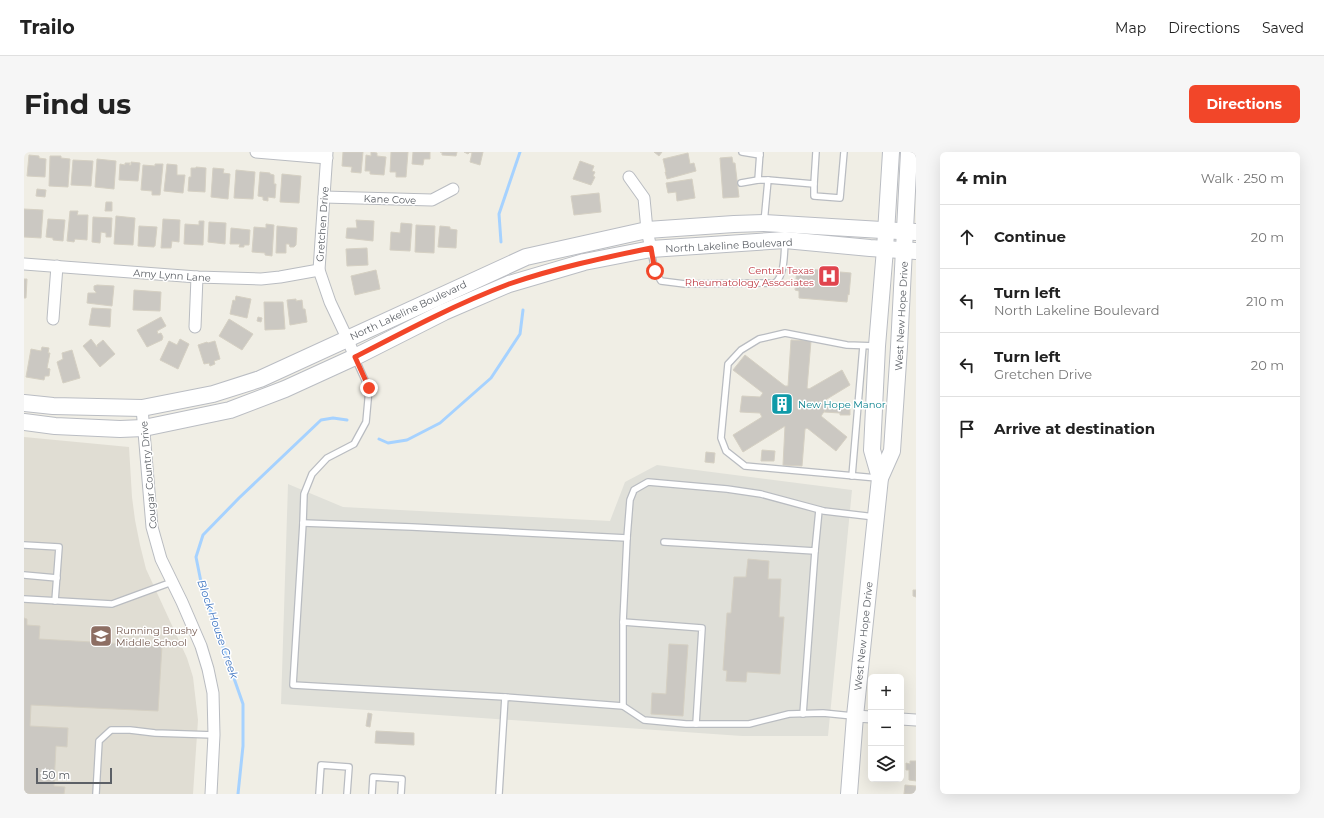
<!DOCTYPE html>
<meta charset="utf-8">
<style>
body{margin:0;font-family:Montserrat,sans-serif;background:#f6f6f6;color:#222}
.controls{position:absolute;right:12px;bottom:12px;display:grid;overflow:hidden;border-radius:6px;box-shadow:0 4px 16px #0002}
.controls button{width:36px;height:36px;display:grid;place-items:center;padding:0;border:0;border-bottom:1px solid #e0e0e0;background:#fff;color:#222;font:20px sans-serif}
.scale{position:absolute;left:12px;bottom:10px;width:76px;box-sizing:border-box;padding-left:4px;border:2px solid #5c6066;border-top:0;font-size:11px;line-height:14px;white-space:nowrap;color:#5c6066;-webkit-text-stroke:3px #fff;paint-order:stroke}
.stop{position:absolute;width:12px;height:12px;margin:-9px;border:3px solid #f24629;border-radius:50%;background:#fff}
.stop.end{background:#f24629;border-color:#fff;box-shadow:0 1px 4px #0008}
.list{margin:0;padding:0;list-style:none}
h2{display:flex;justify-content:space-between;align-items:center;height:52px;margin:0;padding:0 16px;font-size:17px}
h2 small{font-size:13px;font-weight:400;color:#767676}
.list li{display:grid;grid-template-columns:26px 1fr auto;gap:12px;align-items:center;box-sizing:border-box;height:64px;padding:0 16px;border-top:1px solid #e0e0e0}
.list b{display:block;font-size:15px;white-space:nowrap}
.list p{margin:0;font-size:13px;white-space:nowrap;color:#767676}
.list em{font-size:13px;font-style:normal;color:#767676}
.icon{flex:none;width:22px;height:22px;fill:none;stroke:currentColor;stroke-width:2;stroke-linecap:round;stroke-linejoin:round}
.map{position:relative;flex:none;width:892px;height:642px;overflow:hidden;border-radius:6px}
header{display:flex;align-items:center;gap:24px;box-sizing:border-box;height:56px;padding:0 20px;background:#fff;border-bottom:1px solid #e0e0e0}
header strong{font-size:19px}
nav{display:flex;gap:22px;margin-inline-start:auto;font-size:14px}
.intro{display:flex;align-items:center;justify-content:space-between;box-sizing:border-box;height:96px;padding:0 24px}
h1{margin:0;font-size:28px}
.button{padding:10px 18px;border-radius:6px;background:#f24629;color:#fff;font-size:14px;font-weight:700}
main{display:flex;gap:24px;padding:0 24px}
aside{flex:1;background:#fff;border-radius:6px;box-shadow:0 4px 16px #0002}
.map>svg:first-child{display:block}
.industrial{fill:#e0e0d9}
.education{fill:#e0ddd3}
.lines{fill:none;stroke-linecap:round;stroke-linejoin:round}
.stream{stroke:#a6d2ff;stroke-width:3}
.building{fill:#cbc8c2;stroke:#d5d0c3}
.lane-casing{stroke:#b9bcc1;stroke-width:8}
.street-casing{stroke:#b9bcc1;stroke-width:13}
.secondary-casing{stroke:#babdc3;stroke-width:18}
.lane{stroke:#fff;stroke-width:5.5}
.street{stroke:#fff;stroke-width:11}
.secondary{stroke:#fff;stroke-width:16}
.route{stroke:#f24629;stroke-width:5}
.labels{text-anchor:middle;stroke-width:3;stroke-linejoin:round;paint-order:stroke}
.street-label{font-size:10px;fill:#5c6066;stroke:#fff}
.health-label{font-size:10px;fill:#be3a42;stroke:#fff;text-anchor:end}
.culture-label{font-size:10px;fill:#0d838f;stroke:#fff;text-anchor:start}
.education-label{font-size:10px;fill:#785e54;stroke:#fff;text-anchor:start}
.water-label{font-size:11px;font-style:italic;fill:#3f75c1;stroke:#fff}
</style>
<header>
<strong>Trailo</strong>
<nav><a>Map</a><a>Directions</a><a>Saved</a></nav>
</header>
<div class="intro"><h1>Find us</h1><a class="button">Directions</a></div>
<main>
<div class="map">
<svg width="892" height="642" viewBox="0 0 892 642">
<rect width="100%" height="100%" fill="#f0eee5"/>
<polygon class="industrial" points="633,313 828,338 804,584 718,584 257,552 264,332 319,355 586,369 601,330"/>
<polygon class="education" points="0,285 105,295 108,345 111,368 116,393 122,417 163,506 169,525 174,568 169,642 0,642"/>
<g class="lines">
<g class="stream">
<polyline points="477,90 475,62 496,0"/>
<polyline points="355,287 364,291 383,288 416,271 467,226 496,182 499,158"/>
<polyline points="214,642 219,594 219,552 178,435 172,405 179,383 215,346 297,268 309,266 323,268"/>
</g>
</g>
<g class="building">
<polygon points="319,0 339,0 337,21 327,20 328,15 318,14"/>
<polygon points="347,0 353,1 353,4 362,5 360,23 346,22 346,19 341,19 342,3 347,4"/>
<polygon points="367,0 384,0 382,25 372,25 372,20 366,20"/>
<polygon points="389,0 406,0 406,7 400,7 399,13 388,12"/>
<polygon points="416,0 433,0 432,4 418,3 418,0"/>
<polygon points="440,0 459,0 456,13 446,10 448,1 446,0 444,2"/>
<polygon points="630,0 638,0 635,4"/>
<polygon points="664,1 666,12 670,11 672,19 643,27 641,20 642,20 639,7"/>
<polygon points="5,3 15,4 15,6 22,7 21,25 3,24"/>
<polygon points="26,4 37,4 37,6 46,7 44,35 25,34"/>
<polygon points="708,5 709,11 711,11 715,45 699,46 696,6"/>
<polygon points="73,7 92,9 90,37 71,35"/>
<polygon points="49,8 69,9 67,34 47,33"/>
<polygon points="556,9 570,14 568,19 571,20 569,24 571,25 567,33 549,27"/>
<polygon points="107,10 116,11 114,29 95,28 96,12 101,13 101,11 106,11 105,13 107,13"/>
<polygon points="131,12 139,12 136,43 128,43 128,39 117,38 119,13 131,14"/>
<polygon points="143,12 153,13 153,23 161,23 159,41 140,39"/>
<polygon points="172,15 182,16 181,40 164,39 165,25 167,25 167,16 172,16"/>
<polygon points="189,16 200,17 199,21 206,22 204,47 187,45"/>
<polygon points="212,18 231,20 229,47 210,46"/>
<polygon points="236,20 246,21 246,22 250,23 250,32 252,32 251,46 244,45 244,49 239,48 239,45 234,44"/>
<polygon points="258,22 277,24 275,51 256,50"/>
<polygon points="668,27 671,46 653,49 652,40 644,41 642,31"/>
<polygon points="13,37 22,38 21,45 12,44"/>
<polygon points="575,41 577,60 550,63 547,44"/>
<polygon points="82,50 88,50 88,59 81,59"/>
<polygon points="0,57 19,58 17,86 0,85"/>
<polygon points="46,59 54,59 53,63 64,63 63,88 51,87 50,90 43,89"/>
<polygon points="92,64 111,66 109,93 90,92"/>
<polygon points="69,65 88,66 87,85 82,85 82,81 77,80 76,91 68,90"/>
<polygon points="24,67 41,68 39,89 29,88 29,86 22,85"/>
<polygon points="139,67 156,68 155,90 148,89 147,96 137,96"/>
<polygon points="332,68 350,69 349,89 322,86 323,76 333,76"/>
<polygon points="175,69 180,69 179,93 160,92 161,72 175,73"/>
<polygon points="185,70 202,71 201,92 184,90"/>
<polygon points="377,71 388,72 386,99 366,98 367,80 376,81"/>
<polygon points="242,72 250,73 248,104 241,103 241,101 228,100 230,75 242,76"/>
<polygon points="392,73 411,74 410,101 391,100"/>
<polygon points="115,74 133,75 131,94 130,94 130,95 114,94"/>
<polygon points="253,74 273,76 272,93 270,95 266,95 265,92 262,92 262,101 252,101"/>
<polygon points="416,74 426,75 426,77 433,78 432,96 414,95"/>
<polygon points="207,76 226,78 225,93 220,93 220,95 215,95 216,92 206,92"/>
<polygon points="343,96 344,113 323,114 322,97"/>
<polygon points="773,116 827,121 825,143 824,142 823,150 775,146 775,139 771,138"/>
<polygon points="352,118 356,137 331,143 327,124"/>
<polygon points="0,127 3,127 2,146 0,146"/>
<polygon points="73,133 90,134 88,154 63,151 64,141 72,141 72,140 70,138 70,134"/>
<polygon points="110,138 137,140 136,159 109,158"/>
<polygon points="212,144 227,147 223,166 206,162 209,148 211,149"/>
<polygon points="272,147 272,149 278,148 279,157 281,157 283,170 266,173 263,148"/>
<polygon points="240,150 259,150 261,177 241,178"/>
<polygon points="68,156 87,157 86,175 65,173"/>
<polygon points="137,165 142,174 133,179 134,182 137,181 139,185 138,188 123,195 113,178"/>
<polygon points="234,165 238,166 237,170 233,169"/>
<polygon points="205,167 229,182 218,198 195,184"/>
<polygon points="67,187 73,195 73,193 79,188 91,202 76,215 59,194"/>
<polygon points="156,187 165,192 154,217 136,208 145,189 153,193"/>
<polygon points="767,188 787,189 783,236 785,237 818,218 826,233 798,250 802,257 797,264 823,285 812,299 783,276 781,277 778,314 759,313 761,274 719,300 709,283 738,265 736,261 716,260 718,244 736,245 739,241 709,218 721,203 761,234 764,234"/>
<polygon points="191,189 196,207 190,209 191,212 186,214 185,211 180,212 174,193 183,190 184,191"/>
<polygon points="18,195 25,196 24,201 26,201 23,216 26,217 25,224 21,224 20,228 2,225 7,197 17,199"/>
<polygon points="48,198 56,226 39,231 33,210 39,207 38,201"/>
<polygon points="816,254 826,254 826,263 816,263 816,261 800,260 802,257 801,255 816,256"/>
<polygon points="738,298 751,299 750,309 737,309"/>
<polygon points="682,300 691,301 690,311 681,310"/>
<polygon points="724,407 745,409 744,427 757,427 755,465 760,465 756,522 723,520 722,530 702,529 703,519 699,518 703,461 707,461 710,425 722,425"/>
<polygon points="889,438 892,438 892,445 889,444"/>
<polygon points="0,466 3,467 3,473 16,474 15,487 138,494 134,559 7,553 6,574 44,576 43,595 32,594 30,634 41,635 40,642 0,642"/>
<polygon points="645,492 664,493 659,564 627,562 628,541 642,542"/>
<polygon points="344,561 348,562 346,575 342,574"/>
<polygon points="352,579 390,581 390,593 351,591"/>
<polygon points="886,609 892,609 892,629 885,628 885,618 882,618 882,611 886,612"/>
<polygon points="881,633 892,634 892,642 880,642"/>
</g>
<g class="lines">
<g class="lane-casing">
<g id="lane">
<polyline points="718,0 736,3"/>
<polyline points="734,28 736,0"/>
<polyline points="717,31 734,28 744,28"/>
<polyline points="790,32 790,44 816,46 820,0"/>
<polyline points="740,71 744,28 790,32 792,0"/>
<path d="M627 99 631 119 637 129 661 132 751 131C761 123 760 102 761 90"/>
<polyline points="852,194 823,193 761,181 735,187 717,198 704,212 697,286 702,299 721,314 853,326"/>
<polyline points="331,206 345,237 342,270 330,292 303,306 288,322 280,342 279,371 269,533 481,545"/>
<polyline points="828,324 839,194"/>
<polyline points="279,371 388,375 603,386"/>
<polyline points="640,390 791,399 795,358"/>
<polyline points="0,393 35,395 31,449"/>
<polyline points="0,423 33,426"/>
<polyline points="0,447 88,452 148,430"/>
<polyline points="599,470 678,476 672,572"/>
<polyline points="599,554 620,568 662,572 725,572 765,562 799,561 829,564"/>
<polyline points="779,562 791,399"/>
<polyline points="72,642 75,589 87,578 106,578 131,581 190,583"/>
<polyline points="295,642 297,613 325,615 323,642"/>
<polyline points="348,642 349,625 378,627 377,642"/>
<polyline points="475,642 481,545 599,554 599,470 603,386 606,348 610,338 624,330 703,337 737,342 800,359 851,365"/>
</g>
</g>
<g class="street-casing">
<g id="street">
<polyline points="232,0 303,6"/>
<polyline points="303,0 295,118 306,150 323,186 331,205"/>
<polyline points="605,25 620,46 623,78 627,97"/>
<polyline points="300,45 408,48 429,37"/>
<polyline points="0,112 173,125 237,127 256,125 295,118"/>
<polyline points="29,167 33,114"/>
<polyline points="171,175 173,125"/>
<polyline points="118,256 128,375 137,407 158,450 177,494 184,517 189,541 190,583 187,642"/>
<polyline points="831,564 847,565"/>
<polyline points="877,567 892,568"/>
</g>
</g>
<g class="secondary-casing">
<g id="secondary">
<polyline points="0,251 29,254 118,256 189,242 236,227 502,105 623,78 710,72 740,71 892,80"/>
<polyline points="0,270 31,274 96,277 120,276 206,258 261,237 331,205 420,160 485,132 560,110 627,97 761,88 846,96 892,99"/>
<polyline points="856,326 848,298 853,194 861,97 867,0"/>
<polyline points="825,642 831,564 856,326 868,299 875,195 885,0"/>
</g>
</g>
<use href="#lane" class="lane"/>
<use href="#street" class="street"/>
<use href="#secondary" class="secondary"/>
</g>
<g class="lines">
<path class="route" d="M345 236 331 205C381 179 432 152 485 132 531 116 579 106 627 96L631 119"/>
</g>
<defs>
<g id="hospital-square" transform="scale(1.15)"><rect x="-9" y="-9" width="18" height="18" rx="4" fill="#e0444e" stroke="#fff"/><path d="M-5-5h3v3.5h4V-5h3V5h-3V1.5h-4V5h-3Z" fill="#fff"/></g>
<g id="building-square" transform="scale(1.15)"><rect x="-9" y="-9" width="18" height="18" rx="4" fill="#0f9aa8" stroke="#fff"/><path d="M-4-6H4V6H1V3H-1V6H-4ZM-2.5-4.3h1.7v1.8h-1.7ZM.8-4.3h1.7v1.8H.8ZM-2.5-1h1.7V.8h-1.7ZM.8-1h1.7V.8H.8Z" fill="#fff"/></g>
<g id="school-square" transform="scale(1.15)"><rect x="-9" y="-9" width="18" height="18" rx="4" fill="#8d6e63" stroke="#fff"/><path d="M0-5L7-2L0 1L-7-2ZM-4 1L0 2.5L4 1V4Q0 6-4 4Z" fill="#fff"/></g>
</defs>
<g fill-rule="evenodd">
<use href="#hospital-square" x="805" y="124"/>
<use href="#building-square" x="758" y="252"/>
<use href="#school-square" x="77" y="484"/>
</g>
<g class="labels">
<g class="street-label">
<text transform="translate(366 47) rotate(2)" y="4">Kane Cove</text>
<text transform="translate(298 72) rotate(-86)" y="4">Gretchen Drive</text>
<text transform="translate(705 93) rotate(-3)" y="4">North Lakeline Boulevard</text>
<text transform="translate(148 123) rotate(4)" y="4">Amy Lynn Lane</text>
<text transform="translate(384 158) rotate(-25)" y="4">North Lakeline Boulevard</text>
<text transform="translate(877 164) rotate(-87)" y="4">West New Hope Drive</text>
<text transform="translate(124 323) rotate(-95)" y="4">Cougar Country Drive</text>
<text transform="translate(839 484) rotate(-84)" y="4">West New Hope Drive</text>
</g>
<g class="health-label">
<text x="790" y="122">Central Texas<tspan x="790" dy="12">Rheumatology Associates</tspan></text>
</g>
<g class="culture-label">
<text x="774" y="256">New Hope Manor</text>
</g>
<g class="education-label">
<text x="92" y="482">Running Brushy<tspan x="92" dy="12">Middle School</tspan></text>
</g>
<g class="water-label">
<text transform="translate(194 477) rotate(71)" y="4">Block House Creek</text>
</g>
</g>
</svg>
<div class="controls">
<button>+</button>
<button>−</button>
<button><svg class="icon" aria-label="layers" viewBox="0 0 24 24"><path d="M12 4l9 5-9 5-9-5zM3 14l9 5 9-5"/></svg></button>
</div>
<div class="scale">50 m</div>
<div class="stop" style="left:631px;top:119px"></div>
<div class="stop end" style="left:345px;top:236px"></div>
</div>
<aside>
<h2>4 min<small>Walk · 250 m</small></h2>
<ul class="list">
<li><svg class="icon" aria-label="ahead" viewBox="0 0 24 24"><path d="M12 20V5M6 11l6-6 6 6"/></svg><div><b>Continue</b></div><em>20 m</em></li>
<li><svg class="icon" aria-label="left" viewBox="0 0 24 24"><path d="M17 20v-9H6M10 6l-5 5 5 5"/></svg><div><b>Turn left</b><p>North Lakeline Boulevard</p></div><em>210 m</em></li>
<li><svg class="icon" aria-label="left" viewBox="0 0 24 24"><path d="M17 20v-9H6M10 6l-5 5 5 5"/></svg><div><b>Turn left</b><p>Gretchen Drive</p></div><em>20 m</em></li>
<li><svg class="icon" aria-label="arrive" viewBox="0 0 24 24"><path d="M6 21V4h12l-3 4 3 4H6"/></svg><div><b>Arrive at destination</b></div></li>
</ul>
</aside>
</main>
